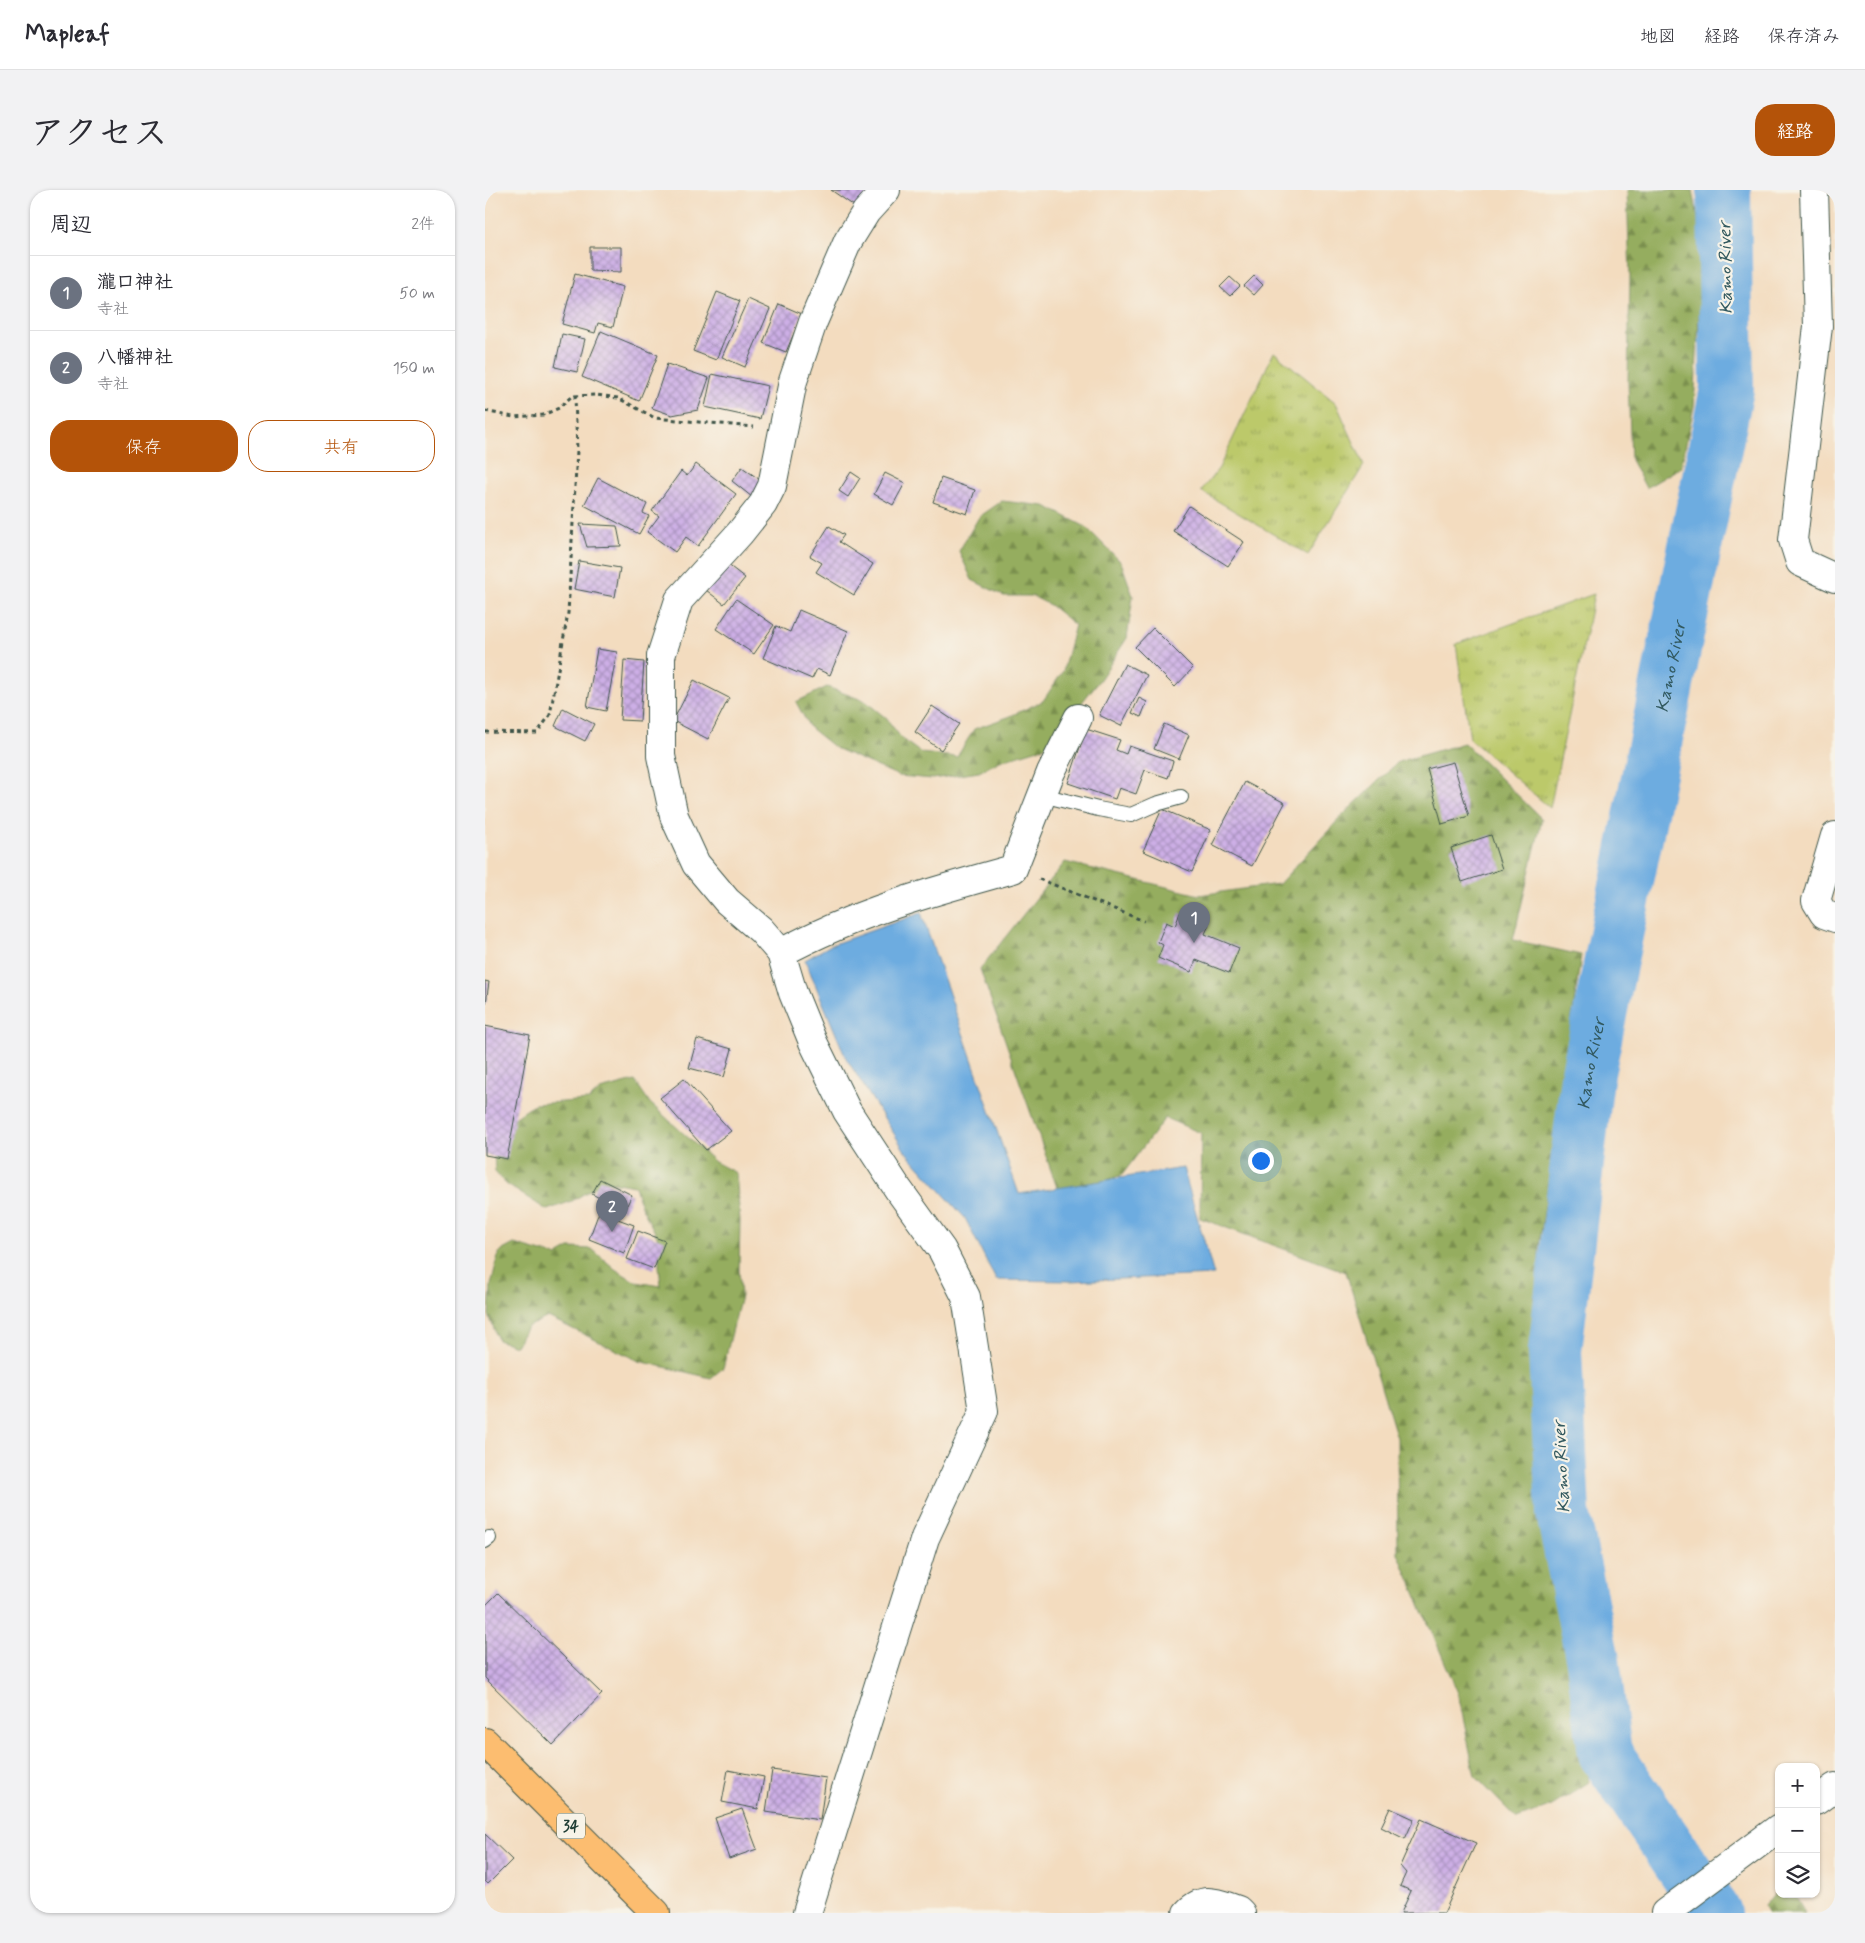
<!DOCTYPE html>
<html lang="ja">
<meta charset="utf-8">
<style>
body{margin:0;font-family:Mynerve,"Klee One",sans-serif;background:#f2f2f3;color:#2b2b33}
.controls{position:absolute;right:15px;bottom:15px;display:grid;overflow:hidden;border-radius:10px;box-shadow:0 1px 4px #0004}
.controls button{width:45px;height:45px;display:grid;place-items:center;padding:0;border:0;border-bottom:1px solid #e1e1e2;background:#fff;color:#2b2b33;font:25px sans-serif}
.you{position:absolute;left:775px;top:970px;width:18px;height:18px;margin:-12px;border:4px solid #fff;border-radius:50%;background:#1a73e8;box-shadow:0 0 0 8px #1a73e833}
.badge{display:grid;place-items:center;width:32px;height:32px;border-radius:50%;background:#b45309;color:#fff;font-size:16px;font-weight:700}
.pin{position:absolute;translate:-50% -41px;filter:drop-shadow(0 1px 2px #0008)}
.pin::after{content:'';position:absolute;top:26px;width:18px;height:15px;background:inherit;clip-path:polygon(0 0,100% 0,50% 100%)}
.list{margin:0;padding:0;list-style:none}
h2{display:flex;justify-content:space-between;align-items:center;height:65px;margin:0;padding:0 20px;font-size:21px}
h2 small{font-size:16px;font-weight:400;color:#7c7c81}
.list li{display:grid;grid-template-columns:32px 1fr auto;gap:15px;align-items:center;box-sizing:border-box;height:75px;padding:0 20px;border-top:1px solid #e1e1e2}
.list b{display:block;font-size:19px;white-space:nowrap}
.list p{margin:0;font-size:16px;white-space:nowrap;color:#7c7c81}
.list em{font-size:16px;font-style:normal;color:#7c7c81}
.actions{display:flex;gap:10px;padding:15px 20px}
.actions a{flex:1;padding:11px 0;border:1px solid #b45309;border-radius:20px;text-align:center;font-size:18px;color:#b45309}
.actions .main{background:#b45309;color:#fff}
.icon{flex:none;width:28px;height:28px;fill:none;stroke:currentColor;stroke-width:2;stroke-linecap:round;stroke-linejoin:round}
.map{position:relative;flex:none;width:1350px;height:1723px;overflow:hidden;border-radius:20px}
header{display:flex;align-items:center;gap:30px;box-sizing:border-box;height:70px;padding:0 25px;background:#fff;border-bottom:1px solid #e1e1e2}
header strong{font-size:24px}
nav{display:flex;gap:28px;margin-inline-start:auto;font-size:18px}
.intro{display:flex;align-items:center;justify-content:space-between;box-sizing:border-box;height:120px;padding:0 30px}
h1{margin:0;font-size:35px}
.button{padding:12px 22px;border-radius:20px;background:#b45309;color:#fff;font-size:18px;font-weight:700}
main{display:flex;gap:30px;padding:0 30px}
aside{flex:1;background:#fff;border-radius:20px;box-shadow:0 1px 4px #0004}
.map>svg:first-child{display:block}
.grass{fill:url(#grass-tufts);stroke:#6e834f}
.forest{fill:url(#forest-firs);stroke:#5a7549}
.water{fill:#6dace0;stroke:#46748a}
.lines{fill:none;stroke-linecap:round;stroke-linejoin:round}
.river{stroke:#6dace0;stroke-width:54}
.building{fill:url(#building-cross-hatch)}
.service-casing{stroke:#3f5549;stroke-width:16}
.minor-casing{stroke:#3f5549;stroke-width:30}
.primary-casing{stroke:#3f5549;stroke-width:30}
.path{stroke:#3f5549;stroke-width:3;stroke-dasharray:4 4;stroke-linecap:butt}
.service{stroke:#fff;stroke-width:14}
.minor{stroke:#fff;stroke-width:28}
.primary{stroke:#fcbd6f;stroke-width:28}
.labels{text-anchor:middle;stroke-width:4.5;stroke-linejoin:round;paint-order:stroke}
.shield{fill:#f7f3e8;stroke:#60746a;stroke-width:1}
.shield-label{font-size:15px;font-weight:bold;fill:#1f3d34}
.water-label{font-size:18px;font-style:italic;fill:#32595f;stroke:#f7f3e8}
</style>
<header>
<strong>Mapleaf</strong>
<nav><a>地図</a><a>経路</a><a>保存済み</a></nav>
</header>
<div class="intro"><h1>アクセス</h1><a class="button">経路</a></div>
<main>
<aside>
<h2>周辺<small>2件</small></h2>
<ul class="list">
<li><span class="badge" style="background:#6b7280">1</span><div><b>瀧口神社</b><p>寺社</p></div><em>50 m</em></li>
<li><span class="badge" style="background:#6b7280">2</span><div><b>八幡神社</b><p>寺社</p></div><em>150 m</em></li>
</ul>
<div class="actions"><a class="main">保存</a><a>共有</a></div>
</aside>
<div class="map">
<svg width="1350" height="1723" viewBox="0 0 1350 1723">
<defs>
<pattern id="grass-tufts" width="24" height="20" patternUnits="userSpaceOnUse" patternTransform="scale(1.25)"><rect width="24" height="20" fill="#bcc96a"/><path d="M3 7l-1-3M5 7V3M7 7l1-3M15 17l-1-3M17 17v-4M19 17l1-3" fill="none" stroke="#98a458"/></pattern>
<pattern id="forest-firs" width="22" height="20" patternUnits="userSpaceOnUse" patternTransform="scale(1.25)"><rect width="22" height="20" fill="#95ad5e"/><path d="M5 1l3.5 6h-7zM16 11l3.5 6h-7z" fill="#798e4e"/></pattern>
<pattern id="building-cross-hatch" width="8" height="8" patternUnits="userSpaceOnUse" patternTransform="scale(1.25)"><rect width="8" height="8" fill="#cdafe6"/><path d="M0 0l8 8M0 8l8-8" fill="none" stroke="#a690bb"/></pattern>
</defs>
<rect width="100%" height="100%" fill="#f7f3e8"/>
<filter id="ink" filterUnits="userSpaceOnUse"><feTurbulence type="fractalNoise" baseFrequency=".02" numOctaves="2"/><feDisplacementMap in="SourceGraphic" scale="10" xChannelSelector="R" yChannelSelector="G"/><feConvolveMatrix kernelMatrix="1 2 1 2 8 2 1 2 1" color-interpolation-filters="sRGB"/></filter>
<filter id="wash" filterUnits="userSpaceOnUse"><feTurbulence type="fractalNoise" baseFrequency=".0096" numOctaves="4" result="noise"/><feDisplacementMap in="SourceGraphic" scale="20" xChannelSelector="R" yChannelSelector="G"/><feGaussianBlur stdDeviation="1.12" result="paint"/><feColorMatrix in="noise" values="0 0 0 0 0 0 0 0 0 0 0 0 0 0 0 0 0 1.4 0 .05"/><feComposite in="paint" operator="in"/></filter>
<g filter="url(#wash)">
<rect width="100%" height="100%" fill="#f3dcbf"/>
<g class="grass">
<polygon points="789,162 851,213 879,275 823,365 716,301 734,278"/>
<polygon points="1109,404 1065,618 985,549 971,454"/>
</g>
<g class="forest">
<polygon points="1142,0 1208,0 1218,58 1209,216 1196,277 1161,298 1146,270 1143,192 1145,86"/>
<polygon points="517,311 560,316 601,337 636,372 648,406 642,448 616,488 563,556 515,571 494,582 448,589 414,586 350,558 325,538 311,512 342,497 380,511 401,528 417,549 436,563 472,567 489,539 523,527 558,511 578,481 590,435 565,415 547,406 519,406 487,390 474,361 494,327"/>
<polygon points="979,553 1057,629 1028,750 1096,765 1054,1057 1054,1302 1104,1592 1067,1616 1032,1629 990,1586 973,1503 913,1363 912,1248 861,1082 715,1028 716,943 680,928 637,985 575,1006 495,779 580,672 714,705 794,694 857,626 913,572"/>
<polygon points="150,891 165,913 230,972 251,983 255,1030 254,1080 256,1106 238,1178 226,1188 154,1171 63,1127 42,1137 31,1156 13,1150 4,1125 6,1095 14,1062 29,1054 71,1066 85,1058 107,1059 130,1079 151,1092 176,1096 174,1076 174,1050 156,1016 150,996 120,991 87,1011 62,1020 21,994 10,982 8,943 50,914 104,910 115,900"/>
<polygon points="1294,1698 1294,1704 1309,1704 1320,1723 1282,1723 1279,1716"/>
</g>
<polygon class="water" points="436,723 534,1004 698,978 729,1085 585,1091 511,1090 480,1028 420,961 361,868 320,770 346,755"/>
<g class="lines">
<path class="river" id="s1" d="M1229 1723 1120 1563 1108 1471 1078 1323 1070 1161 1102 888 1242 199 1239 0"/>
</g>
<g id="blocks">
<g class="building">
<polygon points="346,0 385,0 372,18"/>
<polygon points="105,57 136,57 136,82 105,81"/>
<polygon points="90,84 138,97 128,137 113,133 110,143 77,134"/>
<polygon points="769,86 778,95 769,105 759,96"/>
<polygon points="745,87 755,96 745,106 735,97"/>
<polygon points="232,102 255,111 231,170 208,161"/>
<polygon points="263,109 285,119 260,177 237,167"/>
<polygon points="294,114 317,124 301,162 278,153"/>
<polygon points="116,141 173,165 154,211 97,187"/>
<polygon points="77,144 100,149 92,182 70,177"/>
<polygon points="182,174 224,188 213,220 187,225 167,218"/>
<polygon points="227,184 283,196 275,229 220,217"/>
<polygon points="211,274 251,304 213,356 201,347 190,362 162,342 174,326 167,321 196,281 202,286"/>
<polygon points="257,277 278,292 267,307 247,291"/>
<polygon points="366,282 375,288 363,307 354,301"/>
<polygon points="400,283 420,293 408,315 389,304"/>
<polygon points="113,288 162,314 158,323 164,326 154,344 99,315"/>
<polygon points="456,288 490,300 482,324 448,312"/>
<polygon points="704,316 759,352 743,376 688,341"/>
<polygon points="95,334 132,336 136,356 102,357"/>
<polygon points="344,336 359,345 354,352 388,374 369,405 331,382 337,373 325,366"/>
<polygon points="94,371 135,378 130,407 89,399"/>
<polygon points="242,374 260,388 239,414 221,400"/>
<polygon points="251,409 289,435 269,464 231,439"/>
<polygon points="314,420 363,441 345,485 332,479 327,489 278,468 291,436 305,442"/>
<polygon points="668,438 708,478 690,497 650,457"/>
<polygon points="112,459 132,462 121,521 102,517"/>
<polygon points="139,470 159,472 155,531 135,530"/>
<polygon points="640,474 662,485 636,536 614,525"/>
<polygon points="209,490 244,508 223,549 188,531"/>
<polygon points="654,508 662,512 656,527 647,523"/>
<polygon points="447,516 474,534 456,560 430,542"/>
<polygon points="78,518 109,534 100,551 70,536"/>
<polygon points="679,534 704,545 694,569 669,559"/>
<polygon points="601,539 635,550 631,560 641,564 644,556 688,571 683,588 660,580 651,604 634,598 630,609 583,593"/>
<polygon points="968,572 984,626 957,634 942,579"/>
<polygon points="760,592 800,613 767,676 727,655"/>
<polygon points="677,619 726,640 707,682 658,661"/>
<polygon points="1006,645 1017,679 977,692 966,658"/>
<polygon points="695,723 724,735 720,744 754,758 744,783 711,770 706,782 673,768 678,755 673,752 681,732 690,736"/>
<polygon points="0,791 4,792 1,814 0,814"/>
<polygon points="0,836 45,845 22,969 0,965"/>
<polygon points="212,849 247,859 239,887 204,878"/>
<polygon points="199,889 246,941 221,960 175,908"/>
<polygon points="115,989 147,1005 139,1021 107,1004"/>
<polygon points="114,1022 149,1035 139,1063 104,1049"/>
<polygon points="153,1041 180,1051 169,1079 142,1069"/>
<polygon points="13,1403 117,1504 68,1555 0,1488 0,1416"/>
<polygon points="243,1580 279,1587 273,1619 237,1612"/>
<polygon points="287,1580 341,1588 335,1630 281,1622"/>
<polygon points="905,1618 929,1629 920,1649 896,1637"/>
<polygon points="257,1619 272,1659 244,1669 230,1628"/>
<polygon points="936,1629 991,1653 959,1723 916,1723 926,1701 915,1696 921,1683 915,1676"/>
<polygon points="0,1644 27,1670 3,1694 0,1691"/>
</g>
</g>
</g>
<g filter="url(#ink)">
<use href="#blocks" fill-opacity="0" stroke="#3f5549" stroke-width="1"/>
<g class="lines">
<g class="service-casing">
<g id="service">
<polyline points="557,605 613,619 646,625 671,614 696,607"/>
<polyline points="0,1351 4,1348"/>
</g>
</g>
<g class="minor-casing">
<g id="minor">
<polyline points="1329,0 1333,136 1308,350 1315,372 1350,388"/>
<polyline points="1350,646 1331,711 1339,724 1350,728"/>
<path d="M296 763C369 723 448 701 528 679L566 582 593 528"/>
<polyline points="1331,1611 1350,1597"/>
<polyline points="322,1723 440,1348 499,1221 481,1107 457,1060 413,999 362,921 328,852 308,803 296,763 276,740 242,711 211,674 189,626 176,566 176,466 194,410 255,343 278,314 287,296 308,191 328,132 363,51 381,22 401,0"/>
<path d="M702 1723C719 1705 732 1713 753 1720L756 1723"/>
<polyline points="1180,1723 1294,1638"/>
</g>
</g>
<g class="primary-casing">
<polyline id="primary" points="0,1552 171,1723"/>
</g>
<g class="path">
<polyline points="0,221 28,227 58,225 74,218 87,206 112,205 133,208 170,228 269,237"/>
<polyline points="0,542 52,543 65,525 83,423 92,260 90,206"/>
<polyline points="554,689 659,731"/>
</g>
<use href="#service" class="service"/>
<use href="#minor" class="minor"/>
<use href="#primary" class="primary"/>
</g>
</g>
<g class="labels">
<rect class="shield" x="72" y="1623.5" width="28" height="25" rx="4"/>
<g class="shield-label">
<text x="86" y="1641">34</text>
</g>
<g class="water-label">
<text transform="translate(1240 78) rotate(-91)" y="6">Kamo River</text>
<text dy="6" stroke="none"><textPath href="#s1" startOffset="1294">Kamo River</textPath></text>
<text dy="6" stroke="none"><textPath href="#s1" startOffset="889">Kamo River</textPath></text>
<text transform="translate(1076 1277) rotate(-93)" y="6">Kamo River</text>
</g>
</g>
</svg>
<div class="controls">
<button>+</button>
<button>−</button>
<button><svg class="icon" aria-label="layers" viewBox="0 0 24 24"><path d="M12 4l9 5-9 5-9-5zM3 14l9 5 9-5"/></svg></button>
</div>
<div class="you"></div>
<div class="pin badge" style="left:709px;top:753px;background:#6b7280">1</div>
<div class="pin badge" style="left:127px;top:1042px;background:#6b7280">2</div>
</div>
</main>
